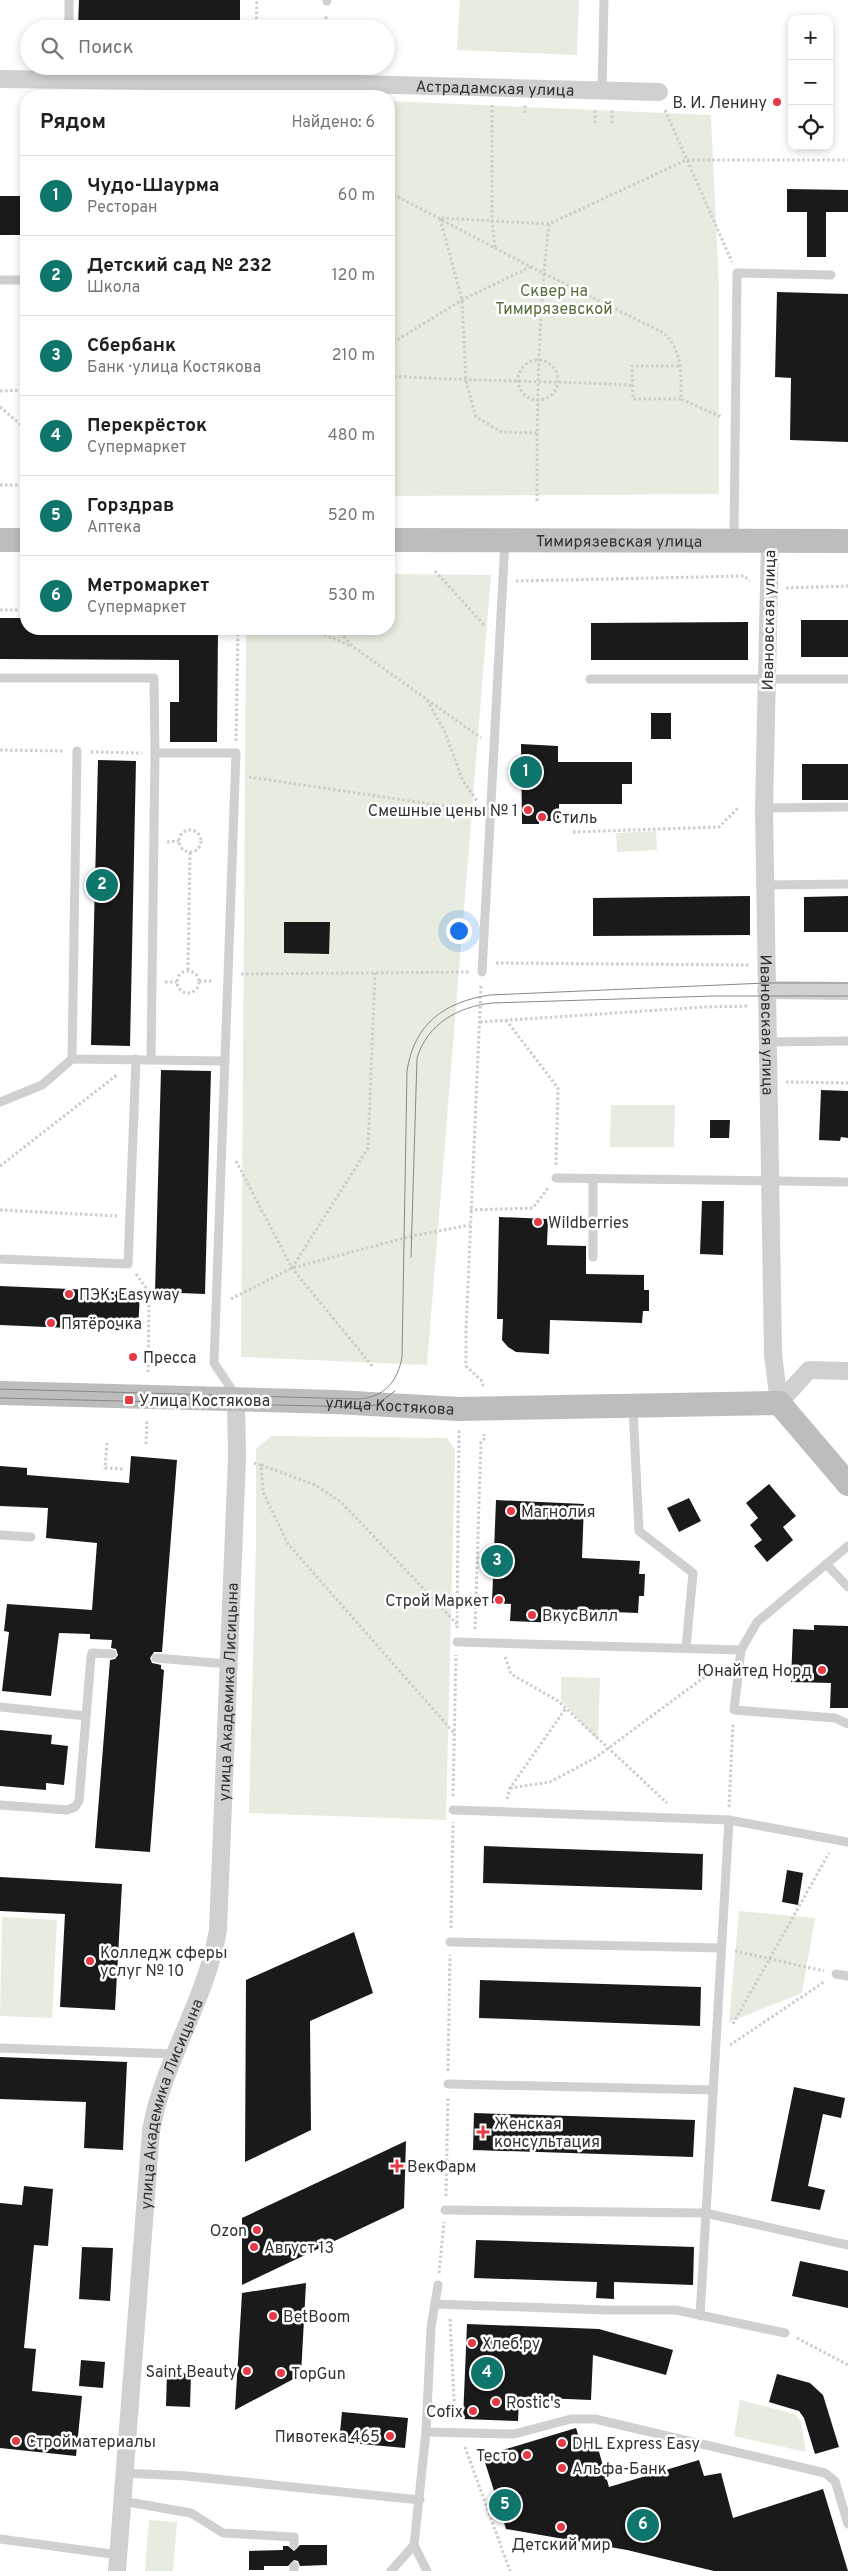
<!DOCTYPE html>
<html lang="ru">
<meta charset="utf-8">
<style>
body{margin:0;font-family:Overpass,sans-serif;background:#f2f2f2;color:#202124}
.controls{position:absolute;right:15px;top:15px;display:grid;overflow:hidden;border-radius:10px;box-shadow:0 2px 8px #0003}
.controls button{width:45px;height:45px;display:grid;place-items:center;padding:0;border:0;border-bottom:1px solid #e0e0e0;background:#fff;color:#202124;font:25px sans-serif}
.you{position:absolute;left:458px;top:930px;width:18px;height:18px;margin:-12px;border:4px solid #fff;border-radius:50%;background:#1a73e8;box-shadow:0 0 0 8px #1a73e833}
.badge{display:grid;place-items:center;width:32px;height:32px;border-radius:50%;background:#0f766e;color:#fff;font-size:16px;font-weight:700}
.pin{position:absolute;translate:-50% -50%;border:2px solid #fff;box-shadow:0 1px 5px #0006}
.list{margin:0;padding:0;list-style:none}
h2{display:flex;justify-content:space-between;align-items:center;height:65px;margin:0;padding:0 20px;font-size:21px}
h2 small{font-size:16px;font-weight:400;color:#757577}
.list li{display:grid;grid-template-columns:32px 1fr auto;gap:15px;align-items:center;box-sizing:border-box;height:80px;padding:0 20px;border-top:1px solid #e0e0e0}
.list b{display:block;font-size:19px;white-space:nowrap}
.list p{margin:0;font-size:16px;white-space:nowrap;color:#757577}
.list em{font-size:16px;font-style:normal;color:#757577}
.icon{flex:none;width:28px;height:28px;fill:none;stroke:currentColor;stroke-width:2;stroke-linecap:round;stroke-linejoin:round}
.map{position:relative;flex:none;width:848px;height:2571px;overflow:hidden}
.search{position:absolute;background:#fff;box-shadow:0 2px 8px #0003;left:20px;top:20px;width:375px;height:55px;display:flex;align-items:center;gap:12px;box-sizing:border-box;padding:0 18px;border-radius:28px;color:#757577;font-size:19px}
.panel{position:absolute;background:#fff;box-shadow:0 2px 8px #0003;left:20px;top:90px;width:375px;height:545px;border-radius:20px}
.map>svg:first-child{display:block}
.green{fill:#e6ecdf}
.building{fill:#1a1a1a}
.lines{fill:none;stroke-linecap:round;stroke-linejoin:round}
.path{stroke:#cdcdcd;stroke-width:3;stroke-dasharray:2.5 2.5;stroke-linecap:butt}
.lane{stroke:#d0d0d0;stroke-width:9}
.street{stroke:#d0d0d0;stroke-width:18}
.secondary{stroke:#bdbdbd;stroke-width:24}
.tram{stroke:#888;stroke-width:1}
.poi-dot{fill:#e63946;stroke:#fff;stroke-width:2}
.labels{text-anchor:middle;stroke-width:5;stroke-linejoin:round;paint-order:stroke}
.street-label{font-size:16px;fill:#333;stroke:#fff}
.poi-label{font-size:16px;fill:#333;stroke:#fff;text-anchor:start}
.park-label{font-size:16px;fill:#56703f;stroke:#fff}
</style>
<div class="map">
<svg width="848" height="2571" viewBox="0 0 848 2571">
<rect width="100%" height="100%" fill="#fff"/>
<g class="green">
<polygon points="460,0 579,0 577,55 457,50"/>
<polygon points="389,101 711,115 719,288 719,494 389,496"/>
<rect x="24" y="311" width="2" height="68"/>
<polygon points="389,574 491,575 427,1365 241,1357 246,629 389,629"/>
<polygon points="656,831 657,850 617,852 616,833"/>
<polygon points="611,1105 675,1105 674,1147 610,1147"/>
<polygon points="271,1436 447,1438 455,1450 446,1820 249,1813 256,1543 256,1449"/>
<polygon points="561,1677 600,1678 598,1741 561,1700"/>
<polygon points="739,1911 815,1918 802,1993 729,2022"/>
<polygon points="2,1917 57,1920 52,2018 0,2016"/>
<polygon points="740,2400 795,2414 801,2422 806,2452 734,2436"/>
<polygon points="149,2520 177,2522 173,2571 145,2571"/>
</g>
<g class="building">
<polygon points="79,0 240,0 240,29 78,29"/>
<polygon points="787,189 848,190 848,212 826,212 826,257 807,257 807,212 787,212"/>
<rect x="0" y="196" width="26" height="39"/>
<polygon points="777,292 848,294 848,442 790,440 791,378 775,377"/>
<polygon points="0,618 26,618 26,629 218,629 217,742 170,742 170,702 179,702 179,660 0,659"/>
<rect x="801" y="620" width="47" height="37"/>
<polygon points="748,622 748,660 591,660 591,623"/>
<rect x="651" y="713" width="20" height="26"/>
<polygon points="521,744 558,746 558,762 632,762 632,784 622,784 622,804 559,804 559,821 539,821 539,824 522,824"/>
<polygon points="98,760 136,761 130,1046 91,1045"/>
<rect x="802" y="764" width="46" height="36"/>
<polygon points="750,896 750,935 593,936 593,898"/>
<polygon points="848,896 848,932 804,932 804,897"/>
<polygon points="284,922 330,922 329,954 284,953"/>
<polygon points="161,1070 211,1071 205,1294 155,1292"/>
<polygon points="821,1090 848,1091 848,1138 841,1137 840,1141 819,1140"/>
<polygon points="710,1120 730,1120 729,1138 710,1138"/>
<polygon points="702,1201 724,1201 723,1255 700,1254"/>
<polygon points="499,1217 548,1219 547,1245 586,1246 586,1274 644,1275 644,1290 649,1290 649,1311 643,1311 642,1323 550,1320 549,1354 516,1352 508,1347 502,1340 503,1319 497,1319"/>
<polygon points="0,1286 140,1292 138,1331 0,1325"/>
<polygon points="131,1456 177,1460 162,1652 154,1652 150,1658 152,1663 161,1665 161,1669 164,1670 150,1852 95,1848 110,1660 115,1659 118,1655 116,1649 111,1648 112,1640 90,1639 90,1634 59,1633 51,1696 2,1691 9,1632 4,1631 7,1604 92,1610 97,1543 46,1538 48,1508 0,1506 0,1466 27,1468 27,1475 129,1483"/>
<polygon points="769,1484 796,1516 783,1527 793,1540 767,1562 754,1546 762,1540 750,1525 758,1518 746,1503"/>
<polygon points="689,1498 701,1521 679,1532 667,1508"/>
<polygon points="496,1500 584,1504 582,1558 640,1561 639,1574 645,1574 644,1596 639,1596 638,1613 560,1610 559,1623 510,1621 511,1604 492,1603"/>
<polygon points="814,1625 848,1626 848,1708 830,1708 831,1683 791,1682 793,1629 814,1630"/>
<polygon points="0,1730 52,1735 51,1744 68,1746 64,1785 46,1783 46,1790 0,1786"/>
<polygon points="484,1846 703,1854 702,1890 483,1883"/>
<polygon points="787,1870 803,1873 798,1905 782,1902"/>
<polygon points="0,1877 122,1884 115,2010 60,2007 65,1914 0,1911"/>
<polygon points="354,1932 373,1993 310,2021 311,2130 245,2162 246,1980"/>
<polygon points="480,1980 701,1987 700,2026 479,2018"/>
<polygon points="0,2057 127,2062 123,2150 84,2148 86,2102 0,2099"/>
<polygon points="794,2087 845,2098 841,2118 823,2114 808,2186 825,2190 820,2210 771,2201"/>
<polygon points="474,2113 695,2120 693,2157 473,2150"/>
<polygon points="406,2141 404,2208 242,2285 242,2218"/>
<polygon points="24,2186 53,2189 48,2246 34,2245 24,2348 36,2349 32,2391 82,2396 76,2456 0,2448 0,2203 22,2205"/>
<polygon points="476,2240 694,2247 693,2285 614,2282 614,2299 596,2298 597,2282 474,2278"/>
<polygon points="82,2247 113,2248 110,2301 79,2299"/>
<polygon points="800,2261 848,2271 848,2308 792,2296"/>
<polygon points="306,2283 301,2375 235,2410 242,2293"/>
<polygon points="467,2324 599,2329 673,2350 666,2375 593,2355 591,2400 519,2397 518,2421 463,2419"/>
<polygon points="81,2360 105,2362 103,2388 79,2386"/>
<polygon points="167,2372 191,2374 190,2407 166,2406"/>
<polygon points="777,2374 810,2383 823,2395 839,2447 815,2454 804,2418 799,2411 769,2402"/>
<polygon points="342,2412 408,2418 405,2448 339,2442"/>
<polygon points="576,2428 581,2444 596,2441 609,2487 699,2460 704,2476 721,2473 733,2518 823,2489 848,2571 714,2571 627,2550 506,2529 483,2456"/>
<polygon points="300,2545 327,2545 327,2565 300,2566 298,2561 294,2560 288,2566 264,2566 264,2570 249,2570 249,2551 283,2550 283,2546 288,2546 294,2551"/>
</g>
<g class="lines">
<g class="path">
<polyline points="256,29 257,0"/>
<polyline points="326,29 326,14"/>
<polyline points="492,105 492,220 495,248"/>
<polyline points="665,110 732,262"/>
<polyline points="525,113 525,105"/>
<polyline points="595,123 595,109"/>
<polyline points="612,123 612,109"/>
<path d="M389 192 531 267 664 333C683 352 681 374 681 399L722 417"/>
<polyline points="389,345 462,300 530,267"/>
<circle cx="538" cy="380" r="20"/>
<path d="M389 376C470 381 551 381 633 385"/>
<polyline points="0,391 26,390"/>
<polyline points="681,399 633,399 632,366 681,366"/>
<polyline points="0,407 26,429"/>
<polyline points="537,433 502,432 476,417 466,381 462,300 440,218 549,224 686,160 848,160"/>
<polyline points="0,485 26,485"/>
<path d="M537 501C537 408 538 316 549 224"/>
<polyline points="435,571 485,626"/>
<polyline points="516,581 744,576 750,581"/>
<polyline points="786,588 848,586"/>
<polyline points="0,610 26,610"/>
<polyline points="310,629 351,646"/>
<polyline points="337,629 352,646 481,738"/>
<polyline points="427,700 444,730 463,781 477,801"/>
<polyline points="236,741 238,629"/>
<polyline points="0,750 64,751"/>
<polyline points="91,752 142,753"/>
<polyline points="249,777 478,811"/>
<circle cx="190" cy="841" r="11"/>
<polyline points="573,832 719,827 738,808"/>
<polyline points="167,842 179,841"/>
<polyline points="496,963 749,965"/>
<polyline points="188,970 190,852"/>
<circle cx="188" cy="982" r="11"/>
<polyline points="241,974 470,972"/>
<polyline points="199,981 214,981"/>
<polyline points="165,982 177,982"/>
<polyline points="481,986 466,1331 466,1366 481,1380 483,1386"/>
<polyline points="506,1020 558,1088 556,1165"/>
<polyline points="480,1022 704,1007 749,1006"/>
<polyline points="786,1082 848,1083"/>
<polyline points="236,1161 292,1268 373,1367"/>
<polyline points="0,1166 118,1074"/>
<polyline points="0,1210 117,1216"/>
<polyline points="470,1210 533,1208 548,1188"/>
<polyline points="292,1268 368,1148 375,973"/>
<polyline points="136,1274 149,1292 148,1372"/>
<polyline points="231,1299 292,1268 412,1236 470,1225"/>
<polyline points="107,1443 105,1468 125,1469"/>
<polyline points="146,1444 147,1420"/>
<polyline points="254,1463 261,1465 263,1492 288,1544 454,1733"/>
<polyline points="261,1465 315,1485 341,1502 457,1624"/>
<polyline points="457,1628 459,1430"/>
<polyline points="475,1629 481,1442 485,1438 484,1434"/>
<polyline points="505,1657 511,1674 558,1701 667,1803"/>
<polyline points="510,1788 550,1782 595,1758 714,1670 724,1667"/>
<polyline points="453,1796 456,1655"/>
<polyline points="507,1799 510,1788 566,1708"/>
<polyline points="729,1807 733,1723"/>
<polyline points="451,1928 453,1822"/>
<polyline points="735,1951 824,1971"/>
<polyline points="733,2024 829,1853"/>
<polyline points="730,2045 824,1982"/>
<polyline points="448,2071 450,1955"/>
<polyline points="446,2196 448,2097"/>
<polyline points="439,2273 444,2222"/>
<polyline points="450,2319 455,2420"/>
<polyline points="797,2338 848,2365"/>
<polyline points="465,2447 510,2571"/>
</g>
<g class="lane">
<polyline points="69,0 69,29"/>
<polyline points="327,1 327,0"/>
<polyline points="69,66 70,80"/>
<polyline points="171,83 186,96"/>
<polyline points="602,90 604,0"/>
<polyline points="0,280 26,280"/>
<polyline points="734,539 737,273 831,275"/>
<polyline points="0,678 154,678 155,753 236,753 214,1363 236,1396"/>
<polyline points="590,679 848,679"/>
<polyline points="77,751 72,1059 225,1061"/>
<polyline points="764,808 848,807"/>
<polyline points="765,885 848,884"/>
<polyline points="482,972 505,540"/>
<polyline points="767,1042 848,1041"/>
<polyline points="151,1059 155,753"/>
<polyline points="0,1102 42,1085 72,1059"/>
<polyline points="556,1178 848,1182"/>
<polyline points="593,1257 593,1178"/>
<polyline points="0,1259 128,1264 136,1059"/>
<polyline points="633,1408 639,1531 693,1573 686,1648"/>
<polyline points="0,1535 31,1537"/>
<polyline points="848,1546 757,1622 741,1650 734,1710 835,1718 848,1724"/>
<polyline points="826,1564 848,1587"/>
<polyline points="457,1642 741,1650"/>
<polyline points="156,1658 228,1664"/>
<polyline points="0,1707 86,1716"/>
<polyline points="0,1805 67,1810 75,1807 79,1801 91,1657 92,1653 112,1654"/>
<polyline points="453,1810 729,1820 848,1842"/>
<polyline points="450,1942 721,1948"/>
<polyline points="836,1974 848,1976"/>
<polyline points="0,2048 176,2054"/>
<polyline points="448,2084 713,2090"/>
<polyline points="445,2210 705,2213 848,2245"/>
<polyline points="435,2304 606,2310 676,2310 785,2333"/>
<polyline points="700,2316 729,1820"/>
<polyline points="426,2432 514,2434 571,2419 595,2419 825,2473 835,2481 848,2524"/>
<polyline points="124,2473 187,2476 420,2500"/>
<polyline points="122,2501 191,2513 223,2533 294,2537 294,2545"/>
<polyline points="0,2539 119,2555"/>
<polyline points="414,2545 427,2571"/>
<polyline points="294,2566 294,2571"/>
<polyline points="391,2571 414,2545 426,2432 431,2328 438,2285"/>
</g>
<g class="street">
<path id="s1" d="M0 79 318 83 659 92"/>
<path id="s2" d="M770 540 764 808 773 1354 779 1403"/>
<polyline points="766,990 848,991"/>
<polyline points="779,1403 809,1370 848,1371"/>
<path id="s3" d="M117 2571 151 2131C163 2061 206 2001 218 1930L237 1457 236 1400"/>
</g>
<g class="secondary">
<polyline points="0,540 26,540"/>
<path id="s4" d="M389 540 848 541"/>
<path id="s5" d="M0 1393 336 1402 459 1409 779 1403 848 1484"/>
</g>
<g class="tram">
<path d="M411 1257 417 1058C428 1023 458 1007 492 1003L714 996H848"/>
<path d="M0 1389 358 1399C384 1398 398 1381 402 1357L407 1071C414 1024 444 1002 490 995L766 983H848"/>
<polyline points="0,1398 358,1407 376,1405 395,1391"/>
</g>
</g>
<g class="poi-dot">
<circle cx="777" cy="102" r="5"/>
<circle cx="528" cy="810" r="5"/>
<circle cx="542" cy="817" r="5"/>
<circle cx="538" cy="1222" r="5"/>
<circle cx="69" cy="1294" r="5"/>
<circle cx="51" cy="1323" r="5"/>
<circle cx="133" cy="1357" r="5"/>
<rect x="124" y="1395" width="10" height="10" rx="2.5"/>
<circle cx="511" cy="1511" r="5"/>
<circle cx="499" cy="1600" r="5"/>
<circle cx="532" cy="1615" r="5"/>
<circle cx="822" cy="1670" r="5"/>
<circle cx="90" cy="1961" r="5"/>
<path d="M480.5 2124.5h5v5h5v5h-5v5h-5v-5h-5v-5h5z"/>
<path d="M394.5 2158.5h5v5h5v5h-5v5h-5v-5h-5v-5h5z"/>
<circle cx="257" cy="2230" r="5"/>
<circle cx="254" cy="2247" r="5"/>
<circle cx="273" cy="2316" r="5"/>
<circle cx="472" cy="2343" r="5"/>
<circle cx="247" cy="2371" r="5"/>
<circle cx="281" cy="2373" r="5"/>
<circle cx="496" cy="2402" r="5"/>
<circle cx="473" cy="2411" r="5"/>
<circle cx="390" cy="2436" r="5"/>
<circle cx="16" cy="2441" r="5"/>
<circle cx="562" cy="2443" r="5"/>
<circle cx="527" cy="2455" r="5"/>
<circle cx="562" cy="2468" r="5"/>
<circle cx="561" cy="2527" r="5"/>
</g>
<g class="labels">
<g class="street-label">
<text dy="6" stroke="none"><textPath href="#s1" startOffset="495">Астрадамская улица</textPath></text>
<text dy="6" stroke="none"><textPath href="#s4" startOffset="230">Тимирязевская улица</textPath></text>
<text transform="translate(768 620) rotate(-89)" y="6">Ивановская улица</text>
<text dy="6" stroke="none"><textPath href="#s2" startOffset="485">Ивановская улица</textPath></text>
<text dy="6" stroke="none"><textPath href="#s5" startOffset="390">улица Костякова</textPath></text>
<text dy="6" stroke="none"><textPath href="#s3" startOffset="892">улица Академика Лисицына</textPath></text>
<text dy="6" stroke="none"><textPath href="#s3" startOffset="472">улица Академика Лисицына</textPath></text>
</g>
<g class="poi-label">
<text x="767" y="108" text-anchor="end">В. И. Ленину</text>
<text x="518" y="816" text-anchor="end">Смешные цены № 1</text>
<text x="552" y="823">Стиль</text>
<text x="548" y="1228">Wildberries</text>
<text x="79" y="1300">ПЭК: Easyway</text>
<text x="61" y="1329">Пятёрочка</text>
<text x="143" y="1363">Пресса</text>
<text x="139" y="1406">Улица Костякова</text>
<text x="521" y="1517">Магнолия</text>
<text x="489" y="1606" text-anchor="end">Строй Маркет</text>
<text x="542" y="1621">ВкусВилл</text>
<text x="812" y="1676" text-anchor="end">Юнайтед Норд</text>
<text x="100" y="1958">Колледж сферы<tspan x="100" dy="18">услуг № 10</tspan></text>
<text x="494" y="2129">Женская<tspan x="494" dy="18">консультация</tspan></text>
<text x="407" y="2172">ВекФарм</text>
<text x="247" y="2236" text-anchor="end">Ozon</text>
<text x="264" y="2253">Август 13</text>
<text x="283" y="2322">BetBoom</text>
<text x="482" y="2349">Хлеб.ру</text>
<text x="237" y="2377" text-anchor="end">Saint Beauty</text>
<text x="291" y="2379">TopGun</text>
<text x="506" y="2408">Rostic's</text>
<text x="463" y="2417" text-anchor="end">Cofix</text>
<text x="380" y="2442" text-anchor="end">Пивотека 465</text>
<text x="26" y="2447">Стройматериалы</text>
<text x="572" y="2449">DHL Express Easy</text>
<text x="517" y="2461" text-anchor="end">Тесто</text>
<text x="572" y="2474">Альфа-Банк</text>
<text x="561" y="2550" text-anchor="middle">Детский мир</text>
</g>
<g class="park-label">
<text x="554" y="296">Сквер на<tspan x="554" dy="18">Тимирязевской</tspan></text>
</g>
</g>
</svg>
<div class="controls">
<button>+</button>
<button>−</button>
<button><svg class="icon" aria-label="locate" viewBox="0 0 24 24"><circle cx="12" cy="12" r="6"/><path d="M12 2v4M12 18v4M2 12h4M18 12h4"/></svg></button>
</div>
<div class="you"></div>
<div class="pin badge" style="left:526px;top:772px">1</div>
<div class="pin badge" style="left:102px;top:885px">2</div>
<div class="pin badge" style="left:497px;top:1561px">3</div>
<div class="pin badge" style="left:487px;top:2373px">4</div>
<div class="pin badge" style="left:505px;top:2505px">5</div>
<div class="pin badge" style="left:643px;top:2525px">6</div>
<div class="search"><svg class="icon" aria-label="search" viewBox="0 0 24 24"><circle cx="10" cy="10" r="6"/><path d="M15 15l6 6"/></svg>Поиск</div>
<section class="panel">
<h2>Рядом<small>Найдено: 6</small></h2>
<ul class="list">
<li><span class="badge">1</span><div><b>Чудо-Шаурма</b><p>Ресторан</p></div><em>60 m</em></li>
<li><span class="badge">2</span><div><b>Детский сад № 232</b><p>Школа</p></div><em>120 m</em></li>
<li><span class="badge">3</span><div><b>Сбербанк</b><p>Банк · улица Костякова</p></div><em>210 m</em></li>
<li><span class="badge">4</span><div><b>Перекрёсток</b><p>Супермаркет</p></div><em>480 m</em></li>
<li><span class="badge">5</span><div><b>Горздрав</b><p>Аптека</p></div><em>520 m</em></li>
<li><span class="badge">6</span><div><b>Метромаркет</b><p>Супермаркет</p></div><em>530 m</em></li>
</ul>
</section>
</div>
